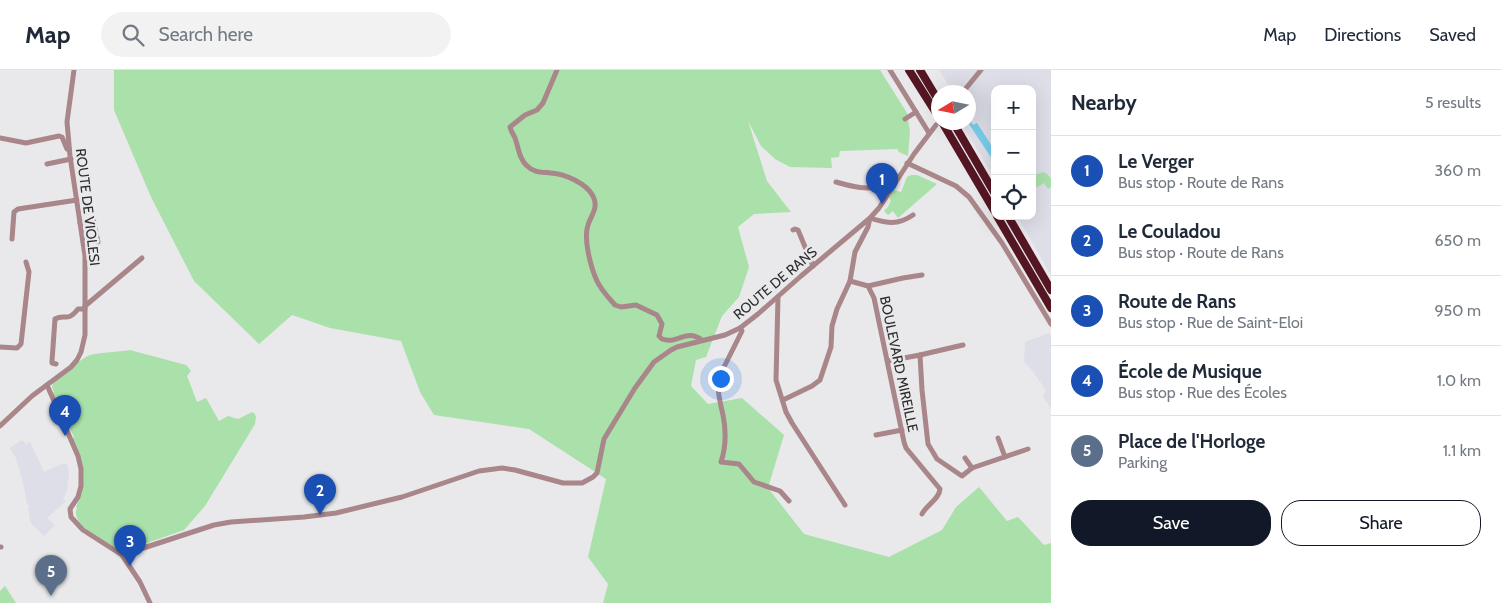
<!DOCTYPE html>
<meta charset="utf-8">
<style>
body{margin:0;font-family:Cabin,sans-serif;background:#f2f2f3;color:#1f2937}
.controls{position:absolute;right:15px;top:15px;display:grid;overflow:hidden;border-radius:10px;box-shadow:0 5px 20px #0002}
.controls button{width:45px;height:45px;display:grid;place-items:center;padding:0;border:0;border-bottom:1px solid #e0e1e3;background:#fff;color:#1f2937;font:25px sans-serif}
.compass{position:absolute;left:931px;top:15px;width:45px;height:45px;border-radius:50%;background:#fff;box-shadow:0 5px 20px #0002;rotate:260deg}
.you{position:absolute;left:720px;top:308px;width:18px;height:18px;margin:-12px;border:4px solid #fff;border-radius:50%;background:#1a73e8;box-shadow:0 0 0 8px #1a73e833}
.badge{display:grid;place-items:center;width:32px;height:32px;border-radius:50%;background:#111827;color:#fff;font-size:16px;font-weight:700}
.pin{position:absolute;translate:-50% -41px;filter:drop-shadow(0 1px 2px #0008)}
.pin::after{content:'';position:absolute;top:26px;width:18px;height:15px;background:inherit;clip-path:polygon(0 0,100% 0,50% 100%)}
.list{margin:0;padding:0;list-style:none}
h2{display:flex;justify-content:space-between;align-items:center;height:65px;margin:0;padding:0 20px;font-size:21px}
h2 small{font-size:16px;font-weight:400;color:#747a83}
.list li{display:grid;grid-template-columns:32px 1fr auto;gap:15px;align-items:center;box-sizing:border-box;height:70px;padding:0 20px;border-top:1px solid #e0e1e3}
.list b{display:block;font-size:19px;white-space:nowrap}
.list p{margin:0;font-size:16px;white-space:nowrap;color:#747a83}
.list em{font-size:16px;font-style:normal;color:#747a83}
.actions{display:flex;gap:10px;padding:15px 20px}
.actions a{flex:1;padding:11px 0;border:1px solid #111827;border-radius:20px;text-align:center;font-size:18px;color:#111827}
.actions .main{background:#111827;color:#fff}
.icon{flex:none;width:28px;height:28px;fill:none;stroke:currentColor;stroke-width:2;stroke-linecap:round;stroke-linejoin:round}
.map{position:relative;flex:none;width:1051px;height:533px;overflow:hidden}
header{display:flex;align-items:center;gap:30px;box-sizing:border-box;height:70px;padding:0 25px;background:#fff;border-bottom:1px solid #e0e1e3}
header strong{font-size:24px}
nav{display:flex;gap:28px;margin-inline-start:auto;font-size:18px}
.search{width:350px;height:45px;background:#f2f2f3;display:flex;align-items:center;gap:12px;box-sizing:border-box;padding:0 18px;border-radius:28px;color:#747a83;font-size:19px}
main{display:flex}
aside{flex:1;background:#fff}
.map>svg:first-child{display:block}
.built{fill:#dddee7}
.green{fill:#aae0aa}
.water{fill:#77cceb}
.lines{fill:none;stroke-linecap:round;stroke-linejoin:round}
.minor{stroke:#a88689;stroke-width:5}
.highway{stroke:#551623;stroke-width:8}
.labels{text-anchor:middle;stroke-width:5;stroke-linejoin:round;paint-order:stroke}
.street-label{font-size:14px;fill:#2d2d2e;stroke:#e9e9eb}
</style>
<header>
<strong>Map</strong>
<div class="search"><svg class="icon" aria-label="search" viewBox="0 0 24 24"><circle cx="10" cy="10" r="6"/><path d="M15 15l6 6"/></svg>Search here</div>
<nav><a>Map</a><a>Directions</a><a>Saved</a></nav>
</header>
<main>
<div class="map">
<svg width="1051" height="533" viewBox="0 0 1051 533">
<rect width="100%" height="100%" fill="#e9e9eb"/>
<g class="built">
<polygon points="939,0 1051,0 1051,205 1017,146 1032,146 1032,19 995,19 995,109 961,53 968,52 968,22 953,22"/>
<polygon points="1049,263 1051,268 1051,339 1043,326 1046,320 1031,299 1024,292 1025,272"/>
<polygon points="22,370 26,374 30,372 44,402 64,393 66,395 67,394 69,403 67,421 63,428 66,431 47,448 55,455 44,466 35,457 34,457 30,451 28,438 30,436 27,434 24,416 16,388 10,378"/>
</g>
<g class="green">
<polygon points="114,0 880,0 907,43 910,61 908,86 899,82 897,79 840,81 839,87 831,88 832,98 790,97 775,89 761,76 748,51 767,111 791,142 754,144 738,157 749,197 739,227 722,246 706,287 696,290 691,316 708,334 742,328 784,365 768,418 804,464 889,487 942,460 956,437 979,417 1007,451 1018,447 1044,475 1051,473 1051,533 603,533 608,514 588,487 606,409 529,359 434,345 420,322 401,271 330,258 292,245 259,274 194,211 151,127 114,40"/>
<polygon points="1043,102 1046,103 1051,108 1051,117 1048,119 1044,113 1032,120 1032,106"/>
<polygon points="911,105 917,105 937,114 898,148 893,141 888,145 884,141 888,137 891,130 889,128 894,120 901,122 907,107"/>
<path d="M130 280 186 295 191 301 187 306 197 332 206 328 219 351 228 346 238 349 252 342 255 344 256 347 255 354 205 436 184 460 127 480H120L115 478C104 471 69 454 77 438L76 437C88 411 84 393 72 369L74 367 66 350 65 351 53 323 54 322C53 319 51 317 53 314 57 308 82 288 90 285 103 282 117 282 130 280Z"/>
<polygon points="5,516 16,533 0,533 0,521"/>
</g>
<polygon class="water" points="971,52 973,55 977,53 995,81 994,92 969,54"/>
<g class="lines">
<g class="minor">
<path d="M557 0 543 33 537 40 525 45 510 57C511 62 515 66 516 71 519 80 519 88 526 95 534 103 541 102 551 103 565 104 586 113 593 126 599 138 591 145 588 155 583 169 591 198 597 211 601 220 609 228 615 235L621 237 636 235 657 245 662 254 659 266 662 269C678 275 685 258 702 270"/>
<polyline points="890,0 929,63"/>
<polyline points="963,22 981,0"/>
<polyline points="905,49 916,42"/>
<polyline points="0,68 26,73 59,66 62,67 67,79 69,80"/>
<polyline points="907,93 956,116 969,127 1002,173 1051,254"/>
<polyline points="47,94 71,89"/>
<path d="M836 112C850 116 871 122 884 114 888 112 891 108 894 105L899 107"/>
<path d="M913 145C897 156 887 153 870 148L868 157 855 182 850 211 868 216 874 228 904 372 906 378 940 419C939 430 927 434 922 444"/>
<polyline points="80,153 93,148 98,172"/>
<polyline points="793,160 795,159 798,160 813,196"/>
<polyline points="12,169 14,142 18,139 77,130"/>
<polyline points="868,216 903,208 922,205"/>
<polyline points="778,227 776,310 786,342 792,353 845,435"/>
<polyline points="85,236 142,188"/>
<path d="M740 258 742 261 720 305C716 319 720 331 723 345 726 360 726 377 721 392L739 394 754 412 780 421 789 431"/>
<polyline points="0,277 17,278 21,274 29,202 26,192"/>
<polyline points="920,285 963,275"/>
<polyline points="888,291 920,285 922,320 928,374 937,389 962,406 972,398 1028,379"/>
<path d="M56 294 52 293V291L55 249C65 243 67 253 78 239H85"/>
<polyline points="47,315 78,386 81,399 81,416 78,427 70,439 71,447 83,460 122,485 140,512 150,533"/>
<polyline points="783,330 812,316 820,310 831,277 832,256 837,239 850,211"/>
<polyline points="0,356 32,326 71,297 77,290 81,282 85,265 85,186 70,86 67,52 74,0"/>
<polyline points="876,365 902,360"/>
<polyline points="998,368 1005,387"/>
<polyline points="965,388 972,398"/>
<polyline points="0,477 1,477"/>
<polyline points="122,485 214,455 231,452 304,447 336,443 402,427 479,401 502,398 515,400 563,413 582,413 593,407 597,403 604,369 635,318 654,292 671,280 677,277 725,265 740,258 758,244 801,206 870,148 879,138 914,84 936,55"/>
</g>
<g class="highway">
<polyline points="909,0 938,46"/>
<polyline points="920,0 938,30"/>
<polyline points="942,52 995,142"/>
<polyline points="953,52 995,124"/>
<polyline points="997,146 1051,238"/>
<polyline points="1008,146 1051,220"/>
</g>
</g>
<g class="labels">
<g class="street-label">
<text transform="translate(88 137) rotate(83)" y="5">ROUTE DE VIOLESI</text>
<text transform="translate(775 213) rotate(-40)" y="5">ROUTE DE RANS</text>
<text transform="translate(899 294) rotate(78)" y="5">BOULEVARD MIREILLE</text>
</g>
</g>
</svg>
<div class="controls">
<button>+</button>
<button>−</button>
<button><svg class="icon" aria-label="locate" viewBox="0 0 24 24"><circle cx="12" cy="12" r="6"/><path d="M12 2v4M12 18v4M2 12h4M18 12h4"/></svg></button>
</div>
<svg class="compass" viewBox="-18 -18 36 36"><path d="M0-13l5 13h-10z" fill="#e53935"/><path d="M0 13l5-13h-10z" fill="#747a83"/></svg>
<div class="you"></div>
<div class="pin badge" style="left:882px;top:134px;background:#1a4fb4">1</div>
<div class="pin badge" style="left:320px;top:445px;background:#1a4fb4">2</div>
<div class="pin badge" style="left:130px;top:496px;background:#1a4fb4">3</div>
<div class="pin badge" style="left:65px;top:366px;background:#1a4fb4">4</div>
<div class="pin badge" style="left:51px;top:526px;background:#5c6f8a">5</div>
</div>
<aside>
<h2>Nearby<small>5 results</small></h2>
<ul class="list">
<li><span class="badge" style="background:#1a4fb4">1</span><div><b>Le Verger</b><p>Bus stop · Route de Rans</p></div><em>360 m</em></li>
<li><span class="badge" style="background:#1a4fb4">2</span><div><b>Le Couladou</b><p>Bus stop · Route de Rans</p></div><em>650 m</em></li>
<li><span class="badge" style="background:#1a4fb4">3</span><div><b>Route de Rans</b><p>Bus stop · Rue de Saint-Eloi</p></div><em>950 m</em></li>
<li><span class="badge" style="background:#1a4fb4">4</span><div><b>École de Musique</b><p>Bus stop · Rue des Écoles</p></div><em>1.0 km</em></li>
<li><span class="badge" style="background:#5c6f8a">5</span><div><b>Place de l'Horloge</b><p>Parking</p></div><em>1.1 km</em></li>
</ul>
<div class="actions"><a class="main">Save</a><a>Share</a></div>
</aside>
</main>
